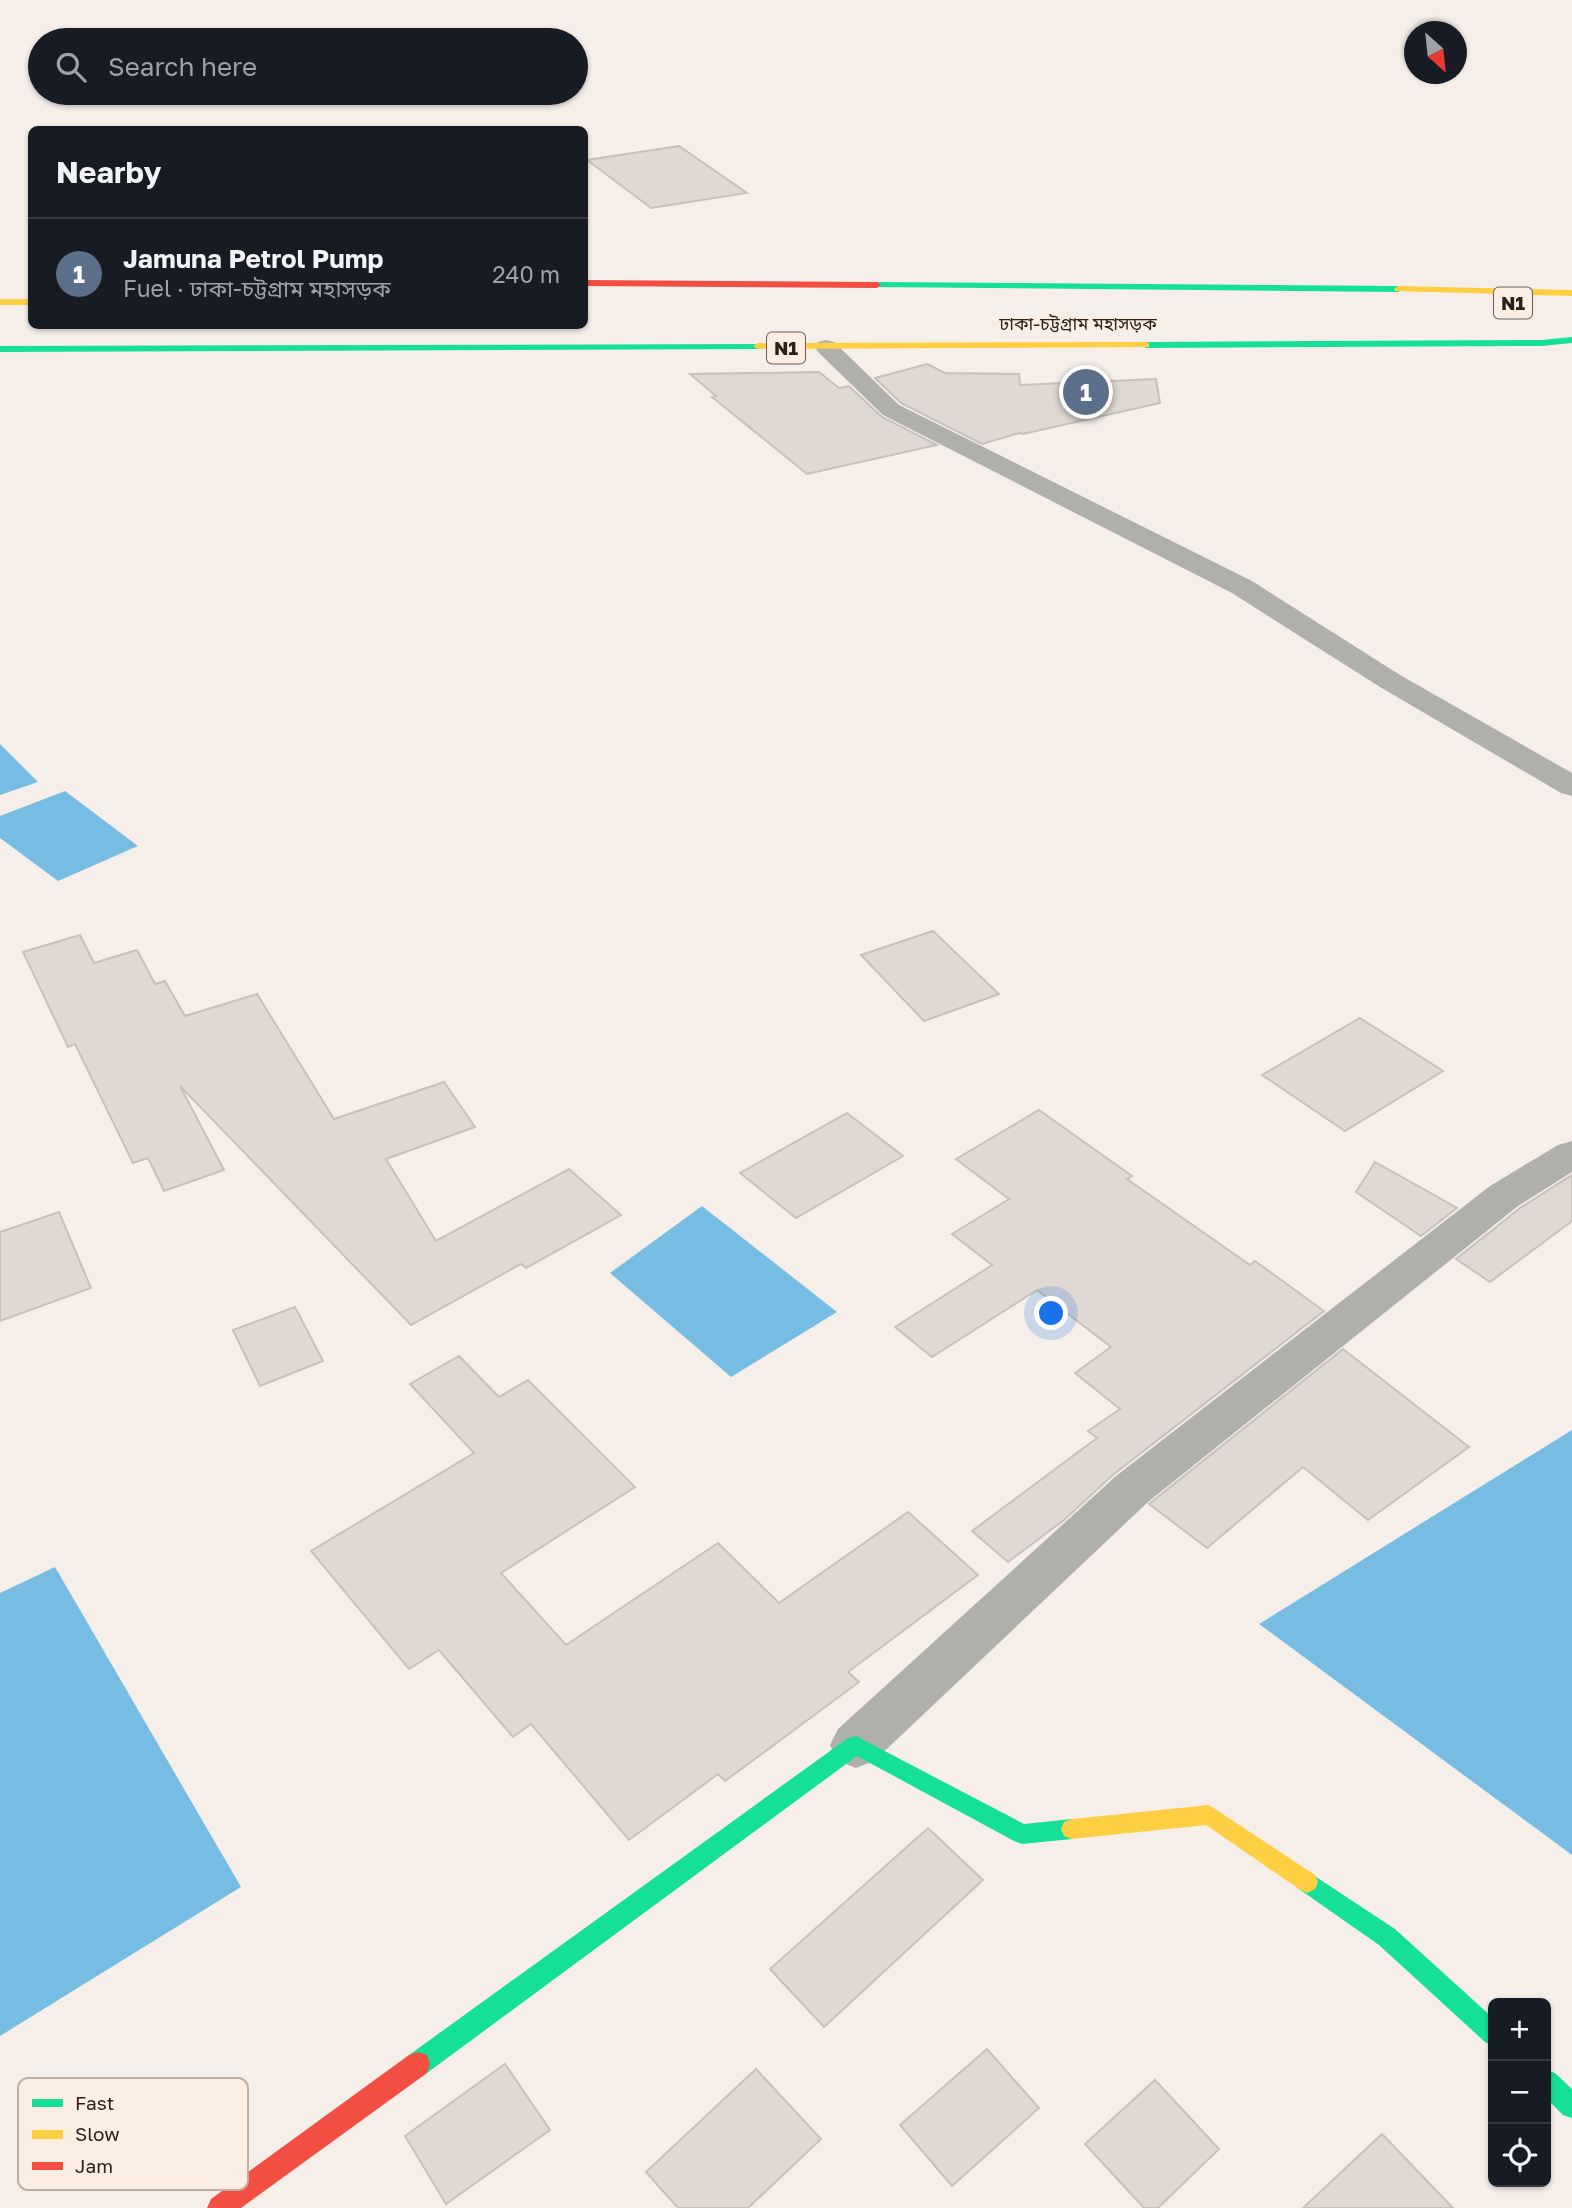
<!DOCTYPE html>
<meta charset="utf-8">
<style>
body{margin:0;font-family:"Golos Text","Noto Sans Bengali",sans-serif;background:#20242c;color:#f1f3f6}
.controls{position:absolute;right:21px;bottom:21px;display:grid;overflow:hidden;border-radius:10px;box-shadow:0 2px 5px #0004}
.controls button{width:63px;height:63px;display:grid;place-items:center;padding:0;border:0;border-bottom:2px solid #363941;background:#171b24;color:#f1f3f6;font:35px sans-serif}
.compass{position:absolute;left:1404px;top:21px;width:63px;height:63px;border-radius:50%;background:#171b24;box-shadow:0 2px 5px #0004;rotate:153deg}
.you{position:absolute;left:1052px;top:1314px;width:24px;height:24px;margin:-18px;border:5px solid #fff;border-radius:50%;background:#1a73e8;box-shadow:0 0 0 10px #1a73e833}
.badge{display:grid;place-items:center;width:46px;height:46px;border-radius:50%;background:#1a73e8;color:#fff;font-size:23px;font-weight:700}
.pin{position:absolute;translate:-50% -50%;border:4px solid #fff;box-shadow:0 2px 7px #0006}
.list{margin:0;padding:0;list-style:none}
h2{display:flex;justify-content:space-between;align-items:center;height:91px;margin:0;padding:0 28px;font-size:30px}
h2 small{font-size:23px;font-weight:400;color:#9ea1a6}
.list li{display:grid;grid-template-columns:46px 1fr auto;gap:21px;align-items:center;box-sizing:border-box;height:112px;padding:0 28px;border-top:2px solid #363941}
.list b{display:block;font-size:26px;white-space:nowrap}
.list p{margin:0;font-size:23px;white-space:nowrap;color:#9ea1a6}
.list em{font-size:23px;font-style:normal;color:#9ea1a6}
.icon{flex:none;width:38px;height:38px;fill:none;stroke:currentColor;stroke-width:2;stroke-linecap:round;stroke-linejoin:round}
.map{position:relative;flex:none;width:1572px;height:2208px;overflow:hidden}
.search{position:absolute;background:#171b24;box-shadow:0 2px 5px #0004;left:28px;top:28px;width:560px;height:77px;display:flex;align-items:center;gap:18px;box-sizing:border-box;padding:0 24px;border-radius:38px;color:#9ea1a6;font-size:26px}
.panel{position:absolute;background:#171b24;box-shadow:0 2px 5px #0004;left:28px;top:126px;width:560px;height:203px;border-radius:10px}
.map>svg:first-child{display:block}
.water{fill:#77bde3}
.building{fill:#e0d8d2;stroke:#c8c0ba;stroke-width:2}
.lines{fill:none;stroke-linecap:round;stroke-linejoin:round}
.street{fill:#afafab;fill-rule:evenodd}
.fast{fill:#16e098;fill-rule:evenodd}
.slow{fill:#ffcf43;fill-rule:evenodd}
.jam{fill:#f24e42;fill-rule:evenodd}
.labels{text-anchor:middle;stroke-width:5;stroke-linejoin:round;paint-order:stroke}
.far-street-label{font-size:18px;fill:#29211a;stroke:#fceee3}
.shield{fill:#fceee3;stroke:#685e56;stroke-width:2}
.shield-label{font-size:19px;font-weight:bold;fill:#29211a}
.key{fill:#fceee3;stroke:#bdb0a7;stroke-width:2}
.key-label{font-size:19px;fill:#29211a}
</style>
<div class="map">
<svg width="1572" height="2208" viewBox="0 0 1572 2208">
<rect width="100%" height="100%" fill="#f6efe9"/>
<g class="water">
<polygon points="0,744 38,782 0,795"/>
<polygon points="65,791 138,846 58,881 0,838 0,816"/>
<polygon points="702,1206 837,1312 731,1377 610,1273"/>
<polygon points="1572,1430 1572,1855 1259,1624"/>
<polygon points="55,1567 241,1887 0,2036 0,1593"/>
</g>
<g class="building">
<polygon points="679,146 747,193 651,208 587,160"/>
<polygon points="927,364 945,373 1019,374 1020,385 1156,379 1160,403 1023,434 1020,433 982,444 901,403 875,378"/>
<polygon points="819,372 839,388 849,386 882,417 937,445 807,474 712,397 716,396 690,374"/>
<polygon points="933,931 999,994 924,1021 861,955"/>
<polygon points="80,935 94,963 137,950 155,984 165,981 185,1016 257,994 334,1119 444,1082 475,1127 386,1159 436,1241 569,1169 621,1215 526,1268 521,1264 411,1325 180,1086 224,1170 164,1191 148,1158 133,1163 75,1044 68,1047 23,952"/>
<polygon points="1360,1018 1443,1071 1345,1131 1262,1075"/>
<polygon points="1039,1110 1132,1176 1127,1179 1250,1265 1255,1261 1324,1311 1114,1474 1064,1520 1008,1562 972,1531 1097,1438 1088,1431 1120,1409 1075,1373 1111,1347 1037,1290 932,1357 895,1327 992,1265 952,1234 1009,1199 956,1159"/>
<polygon points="847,1113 903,1156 796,1218 740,1173"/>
<polygon points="1375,1162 1457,1208 1421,1236 1356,1192"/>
<polygon points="1572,1175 1572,1221 1490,1282 1456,1259 1520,1208"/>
<polygon points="59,1212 91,1288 0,1321 0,1232"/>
<polygon points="295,1307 323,1361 260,1386 233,1330"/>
<polygon points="1343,1349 1469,1447 1368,1520 1303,1467 1207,1548 1149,1504"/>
<polygon points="459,1356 499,1397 528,1380 635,1487 501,1573 566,1645 718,1543 779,1603 908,1512 978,1575 848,1672 859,1682 725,1781 718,1774 629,1840 531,1724 513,1737 439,1650 409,1669 311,1551 474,1453 410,1384"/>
<polygon points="928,1828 983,1880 824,2027 770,1969"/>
<polygon points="987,2049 1039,2108 952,2186 900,2125"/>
<polygon points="505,2064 550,2130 446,2204 405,2136"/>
<polygon points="756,2069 821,2139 748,2208 678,2208 646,2172"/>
<polygon points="1155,2080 1219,2149 1158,2208 1144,2208 1085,2144"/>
<polygon points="1382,2134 1453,2208 1303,2208"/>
</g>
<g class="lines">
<g class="street">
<polygon points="826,340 834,342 899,405 1252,581 1400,675 1572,773 1572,796 1561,793 1380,687 1232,593 883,415 818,352 815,347 818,342"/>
<polygon points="1572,1141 1572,1172 1518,1206 1148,1502 874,1761 856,1768 838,1761 830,1745 838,1729 1116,1476 1490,1186 1558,1145"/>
</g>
<g class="fast">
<polygon points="877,282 1398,286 1402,289 1398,292 874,287 874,283"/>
<polygon points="1572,337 1572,343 1542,346 1146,348 1141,345 1146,342 1542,340"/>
<polygon points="761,344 761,348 758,349 0,352 0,346"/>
<polygon points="856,1736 1024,1824 1072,1819 1080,1822 1083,1829 1080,1836 1072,1839 1022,1844 1014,1841 857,1756 427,2073 418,2076 409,2073 406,2064 409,2055 848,1738"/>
<polygon points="1307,1871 1395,1929 1493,2018 1493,2046 1485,2042 1379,1945 1299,1889 1296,1882 1299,1875"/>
<polygon points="1546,2070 1555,2073 1572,2089 1572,2118 1563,2115 1546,2098"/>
</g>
<g class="slow">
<polygon points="1398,286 1572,290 1572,296 1395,291 1394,289"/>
<rect x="0" y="299" width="32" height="6"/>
<polygon points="1146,342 1149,343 1149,347 758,349 753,346 758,343"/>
<polygon points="1209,1805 1315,1875 1318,1882 1315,1889 1307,1893 1299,1889 1206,1825 1072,1839 1064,1836 1061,1829 1064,1822 1072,1819"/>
</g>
<g class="jam">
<polygon points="584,280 877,282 881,285 877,288 584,286"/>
<polygon points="418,2052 427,2055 430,2064 427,2073 241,2208 207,2208 211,2199 409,2055"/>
</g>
</g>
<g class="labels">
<g class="far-street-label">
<text x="1078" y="330">ঢাকা-চট্টগ্রাম মহাসড়ক</text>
</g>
<g class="shield">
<rect x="1494" y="287.5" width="38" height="31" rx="5"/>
<rect x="767" y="332.5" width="38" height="31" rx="5"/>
</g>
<g class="shield-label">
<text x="1513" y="310">N1</text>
<text x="786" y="355">N1</text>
</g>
</g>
<rect x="18" y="2078" width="230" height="112" rx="10" class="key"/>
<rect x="32" y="2099" width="31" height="8" fill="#16e098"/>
<rect x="32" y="2130" width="31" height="9" fill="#ffcf43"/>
<rect x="32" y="2162" width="31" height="8" fill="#f24e42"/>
<g class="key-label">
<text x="75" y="2110">Fast</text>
<text x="75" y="2141">Slow</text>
<text x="75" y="2173">Jam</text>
</g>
</svg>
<div class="controls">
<button>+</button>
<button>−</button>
<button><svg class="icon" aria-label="locate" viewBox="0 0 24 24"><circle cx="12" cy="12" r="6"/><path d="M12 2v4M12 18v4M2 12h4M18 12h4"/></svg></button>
</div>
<svg class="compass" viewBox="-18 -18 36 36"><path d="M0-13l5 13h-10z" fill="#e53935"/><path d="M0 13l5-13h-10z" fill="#9ea1a6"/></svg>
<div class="you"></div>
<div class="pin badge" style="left:1086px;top:392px;background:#5c6f8a">1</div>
<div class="search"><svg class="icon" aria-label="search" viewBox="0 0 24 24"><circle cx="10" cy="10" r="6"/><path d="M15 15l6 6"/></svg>Search here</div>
<section class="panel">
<h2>Nearby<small></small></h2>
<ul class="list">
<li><span class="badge" style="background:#5c6f8a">1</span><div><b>Jamuna Petrol Pump</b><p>Fuel · ঢাকা-চট্টগ্রাম মহাসড়ক</p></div><em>240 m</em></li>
</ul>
</section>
</div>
